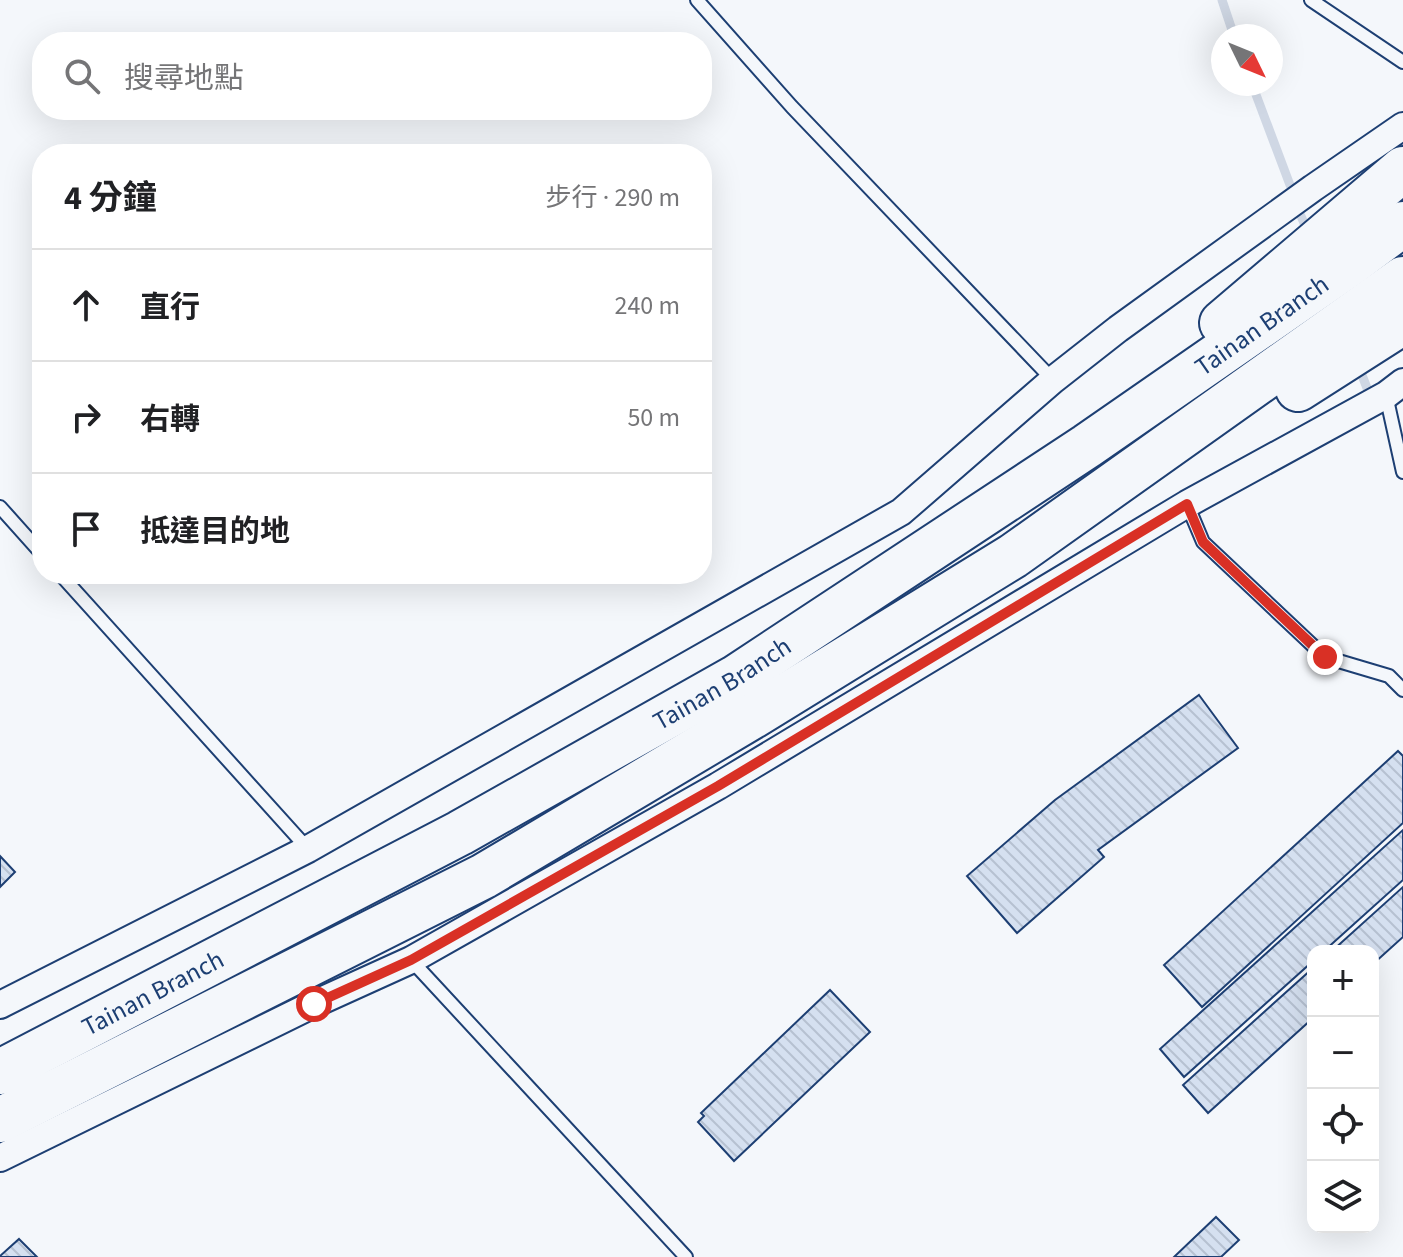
<!DOCTYPE html>
<html lang="zh-TW">
<meta charset="utf-8">
<style>
body{margin:0;font-family:"Source Sans 3","Noto Sans TC",sans-serif;background:#f2f2f2;color:#202124}
.controls{position:absolute;right:24px;bottom:24px;display:grid;overflow:hidden;border-radius:16px;box-shadow:0 8px 32px #0002}
.controls button{width:72px;height:72px;display:grid;place-items:center;padding:0;border:0;border-bottom:2px solid #e0e0e0;background:#fff;color:#202124;font:40px sans-serif}
.compass{position:absolute;left:1211px;top:24px;width:72px;height:72px;border-radius:50%;background:#fff;box-shadow:0 8px 32px #0002;rotate:133deg}
.stop{position:absolute;width:24px;height:24px;margin:-18px;border:6px solid #d93025;border-radius:50%;background:#fff}
.stop.end{background:#d93025;border-color:#fff;box-shadow:0 2px 8px #0008}
.list{margin:0;padding:0;list-style:none}
h2{display:flex;justify-content:space-between;align-items:center;height:104px;margin:0;padding:0 32px;font-size:34px}
h2 small{font-size:26px;font-weight:400;color:#757577}
.list li{display:grid;grid-template-columns:52px 1fr auto;gap:24px;align-items:center;box-sizing:border-box;height:112px;padding:0 32px;border-top:2px solid #e0e0e0}
.list b{display:block;font-size:30px;white-space:nowrap}
.list em{font-size:26px;font-style:normal;color:#757577}
.icon{flex:none;width:44px;height:44px;fill:none;stroke:currentColor;stroke-width:2;stroke-linecap:round;stroke-linejoin:round}
.map{position:relative;flex:none;width:1403px;height:1257px;overflow:hidden}
.search{position:absolute;background:#fff;box-shadow:0 8px 32px #0002;left:32px;top:32px;width:680px;height:88px;display:flex;align-items:center;gap:20px;box-sizing:border-box;padding:0 28px;border-radius:32px;color:#757577;font-size:30px}
.panel{position:absolute;background:#fff;box-shadow:0 8px 32px #0002;left:32px;top:144px;width:680px;height:440px;border-radius:32px}
.map>svg:first-child{display:block}
.lines{fill:none;stroke-linecap:round;stroke-linejoin:round}
.stream{stroke:#cfd7e4;stroke-width:9}
.building{fill:url(#building-back-hatch);stroke:#1d3f73;stroke-width:2}
.lane-casing{stroke:#1d3f73;stroke-width:16}
.street-casing{stroke:#1d3f73;stroke-width:30}
.highway-casing{stroke:#1d3f73;stroke-width:48}
.lane{stroke:#f4f7fb;stroke-width:12}
.street{stroke:#f4f7fb;stroke-width:26}
.highway{stroke:#f4f7fb;stroke-width:44}
.route{stroke:#d93025;stroke-width:10}
.labels{text-anchor:middle;stroke-width:6;stroke-linejoin:round;paint-order:stroke}
.street-label{font-size:26px;fill:#1d3f73;stroke:#f4f7fb}
</style>
<div class="map">
<svg width="1403" height="1257" viewBox="0 0 1403 1257">
<defs>
<pattern id="building-back-hatch" width="6" height="6" patternUnits="userSpaceOnUse" patternTransform="scale(2)"><rect width="6" height="6" fill="#d5e0f0"/><path d="M-1 5l2 2M0 0l6 6M5-1l2 2" fill="none" stroke="#b6c1d1"/></pattern>
</defs>
<rect width="100%" height="100%" fill="#f4f7fb"/>
<g class="lines">
<g class="stream">
<polyline points="1222,0 1234,36"/>
<polyline points="1252,84 1290,185"/>
<polyline points="1301,216 1309,235"/>
<polyline points="1358,365 1367,388"/>
</g>
</g>
<g class="building">
<polygon points="1199,695 1238,748 1098,850 1104,857 1017,933 967,876 1055,800"/>
<polygon points="1398,751 1403,756 1403,823 1202,1007 1164,965"/>
<polygon points="1403,830 1403,880 1324,951 1313,951 1313,961 1184,1077 1160,1049"/>
<polygon points="0,856 15,872 0,887"/>
<polygon points="1403,887 1403,937 1373,964 1373,951 1332,951"/>
<polygon points="1313,968 1313,1018 1208,1113 1183,1085"/>
<polygon points="830,990 870,1032 734,1161 698,1122 704,1116 701,1113"/>
<polygon points="1216,1217 1239,1240 1221,1257 1174,1257"/>
<polygon points="19,1239 37,1257 0,1257 0,1256"/>
</g>
<g class="lines">
<g class="lane-casing">
<g id="lane">
<polyline points="697,0 792,107 1053,380"/>
<polyline points="1311,0 1403,62"/>
<polyline points="1386,395 1403,472"/>
<polyline points="1187,504 1203,542 1325,657 1389,676 1403,690"/>
<polyline points="0,507 42,554"/>
<polyline points="60,574 308,849"/>
<polyline points="411,960 686,1257"/>
</g>
</g>
<g class="street-casing">
<g id="street">
<polyline points="0,1005 308,849 901,512 1053,380 1118,329 1313,188 1403,126"/>
<polyline points="0,1158 314,1004 411,960 718,786 1187,504 1386,395 1403,382"/>
</g>
</g>
<g class="highway-casing">
<g id="highway">
<polyline points="1222,323 1403,169"/>
<polyline points="1298,389 1403,322"/>
<path id="s1" d="M0 1072 460 833 735 678 1087 446 1351 263 1403 224"/>
<polyline points="0,1120 484,876 753,716 1013,556 1403,279"/>
</g>
</g>
<use href="#lane" class="lane"/>
<use href="#street" class="street"/>
<use href="#highway" class="highway"/>
</g>
<g class="lines">
<polyline class="route" points="314,1004 411,960 718,786 1187,504 1203,542 1325,657"/>
</g>
<g class="labels">
<g class="street-label">
<text dy="9" stroke="none"><textPath href="#s1" startOffset="1468">Tainan Branch</textPath></text>
<text dy="9" stroke="none"><textPath href="#s1" startOffset="820">Tainan Branch</textPath></text>
<text dy="9" stroke="none"><textPath href="#s1" startOffset="172">Tainan Branch</textPath></text>
</g>
</g>
</svg>
<div class="controls">
<button>+</button>
<button>−</button>
<button><svg class="icon" aria-label="locate" viewBox="0 0 24 24"><circle cx="12" cy="12" r="6"/><path d="M12 2v4M12 18v4M2 12h4M18 12h4"/></svg></button>
<button><svg class="icon" aria-label="layers" viewBox="0 0 24 24"><path d="M12 4l9 5-9 5-9-5zM3 14l9 5 9-5"/></svg></button>
</div>
<svg class="compass" viewBox="-18 -18 36 36"><path d="M0-13l5 13h-10z" fill="#e53935"/><path d="M0 13l5-13h-10z" fill="#757577"/></svg>
<div class="stop" style="left:314px;top:1004px"></div>
<div class="stop end" style="left:1325px;top:657px"></div>
<div class="search"><svg class="icon" aria-label="search" viewBox="0 0 24 24"><circle cx="10" cy="10" r="6"/><path d="M15 15l6 6"/></svg>搜尋地點</div>
<section class="panel">
<h2>4 分鐘<small>步行 · 290 m</small></h2>
<ul class="list">
<li><svg class="icon" aria-label="ahead" viewBox="0 0 24 24"><path d="M12 20V5M6 11l6-6 6 6"/></svg><div><b>直行</b></div><em>240 m</em></li>
<li><svg class="icon" aria-label="right" viewBox="0 0 24 24"><path d="M7 20v-9h11M14 6l5 5-5 5"/></svg><div><b>右轉</b></div><em>50 m</em></li>
<li><svg class="icon" aria-label="arrive" viewBox="0 0 24 24"><path d="M6 21V4h12l-3 4 3 4H6"/></svg><div><b>抵達目的地</b></div></li>
</ul>
</section>
</div>
